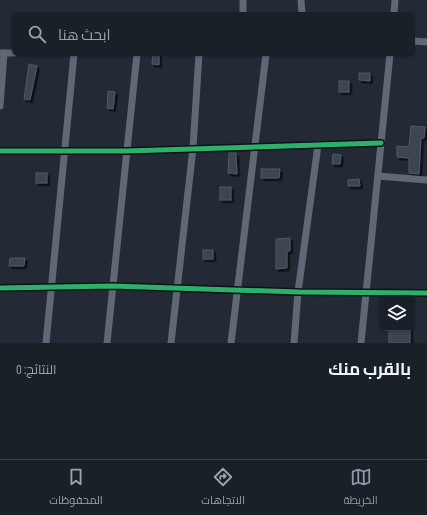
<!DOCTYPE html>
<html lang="ar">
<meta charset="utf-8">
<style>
body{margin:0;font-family:"Sofia Sans Condensed",Cairo,sans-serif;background:#232830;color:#f1f3f6;direction:rtl}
.controls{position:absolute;right:12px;bottom:12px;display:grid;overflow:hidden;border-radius:6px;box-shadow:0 1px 3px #0004}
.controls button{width:36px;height:36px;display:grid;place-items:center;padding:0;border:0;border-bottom:1px solid #383e45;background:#1a2028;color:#f1f3f6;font:20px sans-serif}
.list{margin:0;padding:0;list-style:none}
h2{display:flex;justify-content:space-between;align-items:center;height:52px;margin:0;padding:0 16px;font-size:17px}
h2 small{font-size:13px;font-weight:400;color:#9fa3a8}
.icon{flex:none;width:22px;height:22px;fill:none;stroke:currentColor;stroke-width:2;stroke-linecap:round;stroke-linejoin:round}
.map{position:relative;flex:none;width:427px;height:343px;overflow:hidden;direction:ltr}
.search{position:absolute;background:#1a2028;box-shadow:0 1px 3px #0004;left:12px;right:12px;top:12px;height:44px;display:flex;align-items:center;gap:10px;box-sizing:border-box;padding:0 14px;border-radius:6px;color:#9fa3a8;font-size:15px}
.sheet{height:116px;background:#1a2028}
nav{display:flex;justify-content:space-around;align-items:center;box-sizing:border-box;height:56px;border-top:1px solid #383e45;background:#1a2028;font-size:11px;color:#9fa3a8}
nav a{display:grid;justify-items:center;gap:2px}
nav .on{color:#9098a5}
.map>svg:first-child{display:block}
.building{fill:#3c4452;stroke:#535962;filter:url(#shadow)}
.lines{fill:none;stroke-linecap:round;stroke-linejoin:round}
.street{stroke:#5f6874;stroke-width:7}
.cycleway-casing{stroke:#0c111a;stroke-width:8}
.cycleway{stroke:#2db169;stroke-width:5}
</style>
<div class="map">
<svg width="427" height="343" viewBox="0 0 427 343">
<defs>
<filter id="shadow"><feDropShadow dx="2.5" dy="2.5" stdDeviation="0" flood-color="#0009"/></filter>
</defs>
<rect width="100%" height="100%" fill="#232a35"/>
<g class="building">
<polygon points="153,54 159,54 159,65 152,64"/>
<polygon points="29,64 37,66 30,100 24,99"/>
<polygon points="359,73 370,73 370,81 359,80"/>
<rect x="339" y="81" width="10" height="11"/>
<polygon points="108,91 115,92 113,109 107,108"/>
<polygon points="411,126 425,127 424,138 421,138 419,174 409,173 409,158 397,157 397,146 409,147"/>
<polygon points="229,153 236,153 237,174 228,173"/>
<polygon points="333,154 341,155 340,164 332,164"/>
<polygon points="261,169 280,169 279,178 261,178"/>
<rect x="36" y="173" width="11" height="10"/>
<polygon points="359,179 360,186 348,186 348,180"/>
<rect x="220" y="187" width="11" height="13"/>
<polygon points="290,238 290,251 287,251 287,268 276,269 276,239"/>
<rect x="203" y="250" width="10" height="9"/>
<polygon points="10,258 25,258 24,266 9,266"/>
<rect x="389" y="328" width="21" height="15"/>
</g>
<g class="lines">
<g class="street">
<polyline points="243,0 243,14"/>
<polyline points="301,0 302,14"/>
<polyline points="394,14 395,0"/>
<polyline points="413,41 427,42"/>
<polyline points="0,53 14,53"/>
<polyline points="0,106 4,53"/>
<polyline points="0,151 127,151 381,143"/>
<polyline points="378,176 427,180"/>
<polyline points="0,288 113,286 298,292 427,293"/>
<polyline points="46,343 74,54"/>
<polyline points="107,343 137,54"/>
<polyline points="171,343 193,148 199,54"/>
<polyline points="231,343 266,54"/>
<polyline points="294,343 298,292 318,145"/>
<polyline points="361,343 390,54"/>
</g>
<g class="cycleway-casing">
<g id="cycleway">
<polyline points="0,151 127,151 381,143"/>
<polyline points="0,288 113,286 298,292 427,293"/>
</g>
</g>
<use href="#cycleway" class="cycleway"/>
</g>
</svg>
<div class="controls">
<button><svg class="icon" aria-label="layers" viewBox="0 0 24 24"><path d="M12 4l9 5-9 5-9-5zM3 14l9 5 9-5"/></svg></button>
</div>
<div class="search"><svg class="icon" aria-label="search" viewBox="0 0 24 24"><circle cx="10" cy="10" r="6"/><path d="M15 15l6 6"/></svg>ابحث هنا</div>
</div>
<section class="sheet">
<h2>بالقرب منك<small>النتائج: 0</small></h2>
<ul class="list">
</ul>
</section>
<nav>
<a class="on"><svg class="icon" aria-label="map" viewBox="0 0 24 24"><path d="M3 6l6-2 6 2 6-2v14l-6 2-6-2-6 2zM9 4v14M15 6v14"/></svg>الخريطة</a>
<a><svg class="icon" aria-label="directions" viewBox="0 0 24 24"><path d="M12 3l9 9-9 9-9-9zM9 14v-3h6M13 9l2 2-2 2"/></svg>الاتجاهات</a>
<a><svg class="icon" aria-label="saved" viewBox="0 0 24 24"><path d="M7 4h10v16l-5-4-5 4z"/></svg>المحفوظات</a>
</nav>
